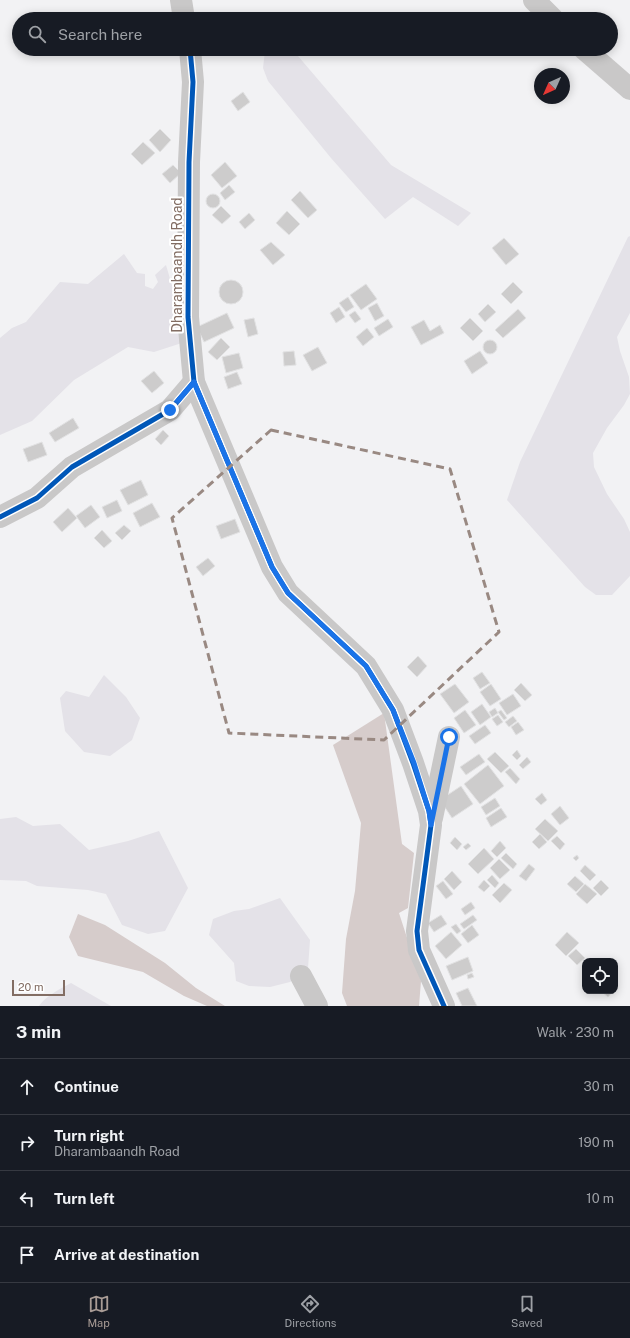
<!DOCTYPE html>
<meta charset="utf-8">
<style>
body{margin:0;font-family:"Public Sans",sans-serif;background:#20242c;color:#f1f3f6}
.controls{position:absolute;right:12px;bottom:12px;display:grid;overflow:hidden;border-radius:8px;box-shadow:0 2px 10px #0003}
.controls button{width:36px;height:36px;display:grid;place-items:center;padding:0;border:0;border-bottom:1px solid #363941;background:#171b24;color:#f1f3f6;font:20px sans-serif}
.compass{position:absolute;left:534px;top:68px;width:36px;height:36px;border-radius:50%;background:#171b24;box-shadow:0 2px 10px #0003;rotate:225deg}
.scale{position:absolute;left:12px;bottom:10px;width:53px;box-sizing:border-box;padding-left:4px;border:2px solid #826d63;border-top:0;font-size:11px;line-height:14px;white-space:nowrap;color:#826d63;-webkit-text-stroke:3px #fff;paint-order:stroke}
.stop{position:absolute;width:12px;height:12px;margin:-9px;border:3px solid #1a73e8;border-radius:50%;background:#fff}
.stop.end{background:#1a73e8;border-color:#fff;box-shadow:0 1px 4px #0008}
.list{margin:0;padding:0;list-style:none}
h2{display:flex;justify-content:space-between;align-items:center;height:52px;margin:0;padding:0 16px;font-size:17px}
h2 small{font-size:13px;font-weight:400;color:#9ea1a6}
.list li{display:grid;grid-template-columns:26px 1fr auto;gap:12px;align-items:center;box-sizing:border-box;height:56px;padding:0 16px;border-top:1px solid #363941}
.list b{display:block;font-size:15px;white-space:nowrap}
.list p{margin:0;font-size:13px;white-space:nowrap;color:#9ea1a6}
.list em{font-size:13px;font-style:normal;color:#9ea1a6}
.icon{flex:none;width:22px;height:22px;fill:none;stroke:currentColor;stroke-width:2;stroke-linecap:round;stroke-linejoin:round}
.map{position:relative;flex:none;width:630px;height:1006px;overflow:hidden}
.search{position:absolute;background:#171b24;box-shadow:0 2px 10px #0003;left:12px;right:12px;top:12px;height:44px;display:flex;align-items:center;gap:10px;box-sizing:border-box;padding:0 14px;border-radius:22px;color:#9ea1a6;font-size:15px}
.sheet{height:276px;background:#171b24}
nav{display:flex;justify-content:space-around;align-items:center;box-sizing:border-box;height:56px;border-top:1px solid #363941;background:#171b24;font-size:11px;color:#9ea1a6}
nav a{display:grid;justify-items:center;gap:2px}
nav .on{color:#a99c96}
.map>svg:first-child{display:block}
.green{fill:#e4e2e8}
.water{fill:#d6cccb}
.building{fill:#cdcccc;stroke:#e2e2e3}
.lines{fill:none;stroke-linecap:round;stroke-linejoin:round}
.minor{stroke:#c9c8c8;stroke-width:22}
.cycleway-casing{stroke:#fff;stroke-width:8}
.cycleway{stroke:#0057b8;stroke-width:5}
.route{stroke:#1a73e8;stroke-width:5}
.marked{fill:none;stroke:#998982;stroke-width:3;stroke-dasharray:8 5;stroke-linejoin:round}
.labels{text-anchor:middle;stroke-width:4;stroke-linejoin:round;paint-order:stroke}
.street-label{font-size:14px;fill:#826d63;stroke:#fff}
</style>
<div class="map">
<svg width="630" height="1006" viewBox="0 0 630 1006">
<rect width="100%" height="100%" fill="#f2f2f4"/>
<g class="green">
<polygon points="268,49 292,49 391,165 471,213 458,226 413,197 385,219 331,158 268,81 263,68 265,51"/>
<polygon points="630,236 630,313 617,337 620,351 629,377 630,394 624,405 607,428 593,453 594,467 607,494 624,519 630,532 630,576 612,595 596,595 585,587 507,500 520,462 628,237"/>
<polygon points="124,254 137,273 145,274 145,286 153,289 158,282 155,275 166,265 173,289 184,298 188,341 154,352 128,347 74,380 32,421 0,435 0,338 12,328 26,322 60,282 88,284"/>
<polygon points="104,675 126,697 140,718 132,740 110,756 84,752 65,731 60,698 66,691 89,697"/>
<polygon points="16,817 33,826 60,824 89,850 128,841 159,831 188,888 165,931 148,934 122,925 106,894 88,890 37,886 26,881 0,880 0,819"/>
<polygon points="280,898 310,940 308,968 290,982 270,987 249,986 236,981 234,963 209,935 213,919 234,911 249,909"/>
<path d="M71 983 111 1006H39C47 995 60 989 71 983Z"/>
</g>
<g class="water">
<polygon points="384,713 402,844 414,853 408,908 399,913 421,981 419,1006 347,1006 342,993 346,939 355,891 361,823 333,745"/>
<polygon points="78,914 105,925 165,963 196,988 225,1006 207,1006 184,996 143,972 78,956 69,937"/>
</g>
<g class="building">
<polygon points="243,92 250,102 238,111 231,101"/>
<polygon points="160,129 171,140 160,152 149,140"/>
<polygon points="143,142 155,153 142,165 131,154"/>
<polygon points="225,162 237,176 222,188 211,175"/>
<polygon points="173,165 181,173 170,183 162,174"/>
<polygon points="229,185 235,192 225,200 220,193"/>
<polygon points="300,191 317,210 308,218 291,200"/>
<circle cx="213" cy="201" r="7"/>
<polygon points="221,206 231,216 222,224 212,215"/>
<polygon points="287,211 300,224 289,235 276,223"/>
<polygon points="249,213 255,220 245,229 239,222"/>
<polygon points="504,238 519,254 506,265 492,248"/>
<polygon points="271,242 285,255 273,265 260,250"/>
<circle cx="231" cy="292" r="12"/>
<polygon points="513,282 523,292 511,304 501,294"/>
<polygon points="366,284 377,299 361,310 350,295"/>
<polygon points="348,297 354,307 346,312 339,303"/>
<polygon points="377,303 384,316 375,321 368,308"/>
<polygon points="488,304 496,312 485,322 478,314"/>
<polygon points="339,307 345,317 336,323 330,313"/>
<polygon points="518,309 526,318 503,338 495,330"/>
<polygon points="355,311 361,319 355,323 349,315"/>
<polygon points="227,313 234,328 204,342 197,327"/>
<polygon points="254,318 258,334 248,337 244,320"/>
<polygon points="470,318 483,331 473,341 460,328"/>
<polygon points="388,319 393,327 379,336 374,328"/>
<polygon points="424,320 430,331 440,325 444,333 421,345 411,327"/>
<polygon points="367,328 374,337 363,346 356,337"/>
<polygon points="221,338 230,347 217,360 208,352"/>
<circle cx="490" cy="347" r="7"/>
<polygon points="318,347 327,363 312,371 303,355"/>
<polygon points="294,351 296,365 284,366 283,352"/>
<polygon points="480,351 488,363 472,374 464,361"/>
<polygon points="239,353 243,368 226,373 222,357"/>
<polygon points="154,371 164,383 152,393 141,381"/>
<polygon points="237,372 242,384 228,389 224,377"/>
<polygon points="73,418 79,428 55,442 49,433"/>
<polygon points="163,430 169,436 161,445 155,439"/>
<polygon points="42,442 47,455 28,462 23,449"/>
<polygon points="141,480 148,495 128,505 120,490"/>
<polygon points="117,500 122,511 107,518 102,507"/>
<polygon points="152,503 160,517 140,527 133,513"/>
<polygon points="91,505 100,517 85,528 76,516"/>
<polygon points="68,508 77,518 62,532 53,522"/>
<polygon points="235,519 240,532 221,539 216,526"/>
<polygon points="124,525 131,531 122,540 115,533"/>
<polygon points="102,530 112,541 104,548 94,538"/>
<polygon points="208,558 215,566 203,576 196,567"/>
<polygon points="418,656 427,666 417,677 407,667"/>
<polygon points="482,672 490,683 480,689 473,678"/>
<polygon points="521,683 532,695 525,701 514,690"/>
<polygon points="455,684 469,702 454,713 440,694"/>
<polygon points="491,684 501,699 490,706 480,692"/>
<polygon points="513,694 521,706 507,715 499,703"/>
<polygon points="482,704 491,717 480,725 471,712"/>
<polygon points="495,708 498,713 492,717 489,712"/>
<polygon points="465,710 476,725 464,733 454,718"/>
<polygon points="501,710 507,718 504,720 498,712"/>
<polygon points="498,715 503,722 497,726 492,719"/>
<polygon points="513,716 517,721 509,727 505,722"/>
<polygon points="518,722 524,730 516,735 511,727"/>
<polygon points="485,725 491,733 475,744 469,736"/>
<polygon points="517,750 521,756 517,760 512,755"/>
<polygon points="495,752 509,766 501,773 487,759"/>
<polygon points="479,754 485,762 466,775 460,767"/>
<polygon points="527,757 531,762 523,769 519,765"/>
<polygon points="488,765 504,786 480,804 464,784"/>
<polygon points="510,768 520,779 516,784 505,772"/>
<polygon points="461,786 473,804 452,818 440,800"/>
<polygon points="542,793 547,800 541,805 535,799"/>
<polygon points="495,798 500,806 486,815 481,807"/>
<polygon points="560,806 569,818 560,825 551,814"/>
<polygon points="501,808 507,817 491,827 486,818"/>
<polygon points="545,819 558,831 548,841 535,829"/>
<polygon points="540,834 547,842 539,849 532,842"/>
<polygon points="557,836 565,844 560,850 551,841"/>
<polygon points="455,837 462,844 457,850 450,843"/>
<polygon points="500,841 506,848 497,857 491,851"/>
<polygon points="468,843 471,846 466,850 463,847"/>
<polygon points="484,848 494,859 478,874 468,864"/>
<polygon points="506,853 517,864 513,869 501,858"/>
<polygon points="577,855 579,858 576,861 573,858"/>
<polygon points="499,859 510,870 500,879 490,868"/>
<polygon points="529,864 535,869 526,881 519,876"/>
<polygon points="585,865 596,875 590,881 580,871"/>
<polygon points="452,871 462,882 454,890 444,879"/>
<polygon points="492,875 499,883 495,888 487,880"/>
<polygon points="575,876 584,884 576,892 567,884"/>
<polygon points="484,880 490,886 484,892 478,887"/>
<polygon points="601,880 609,888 601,896 593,888"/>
<polygon points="443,881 453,894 446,899 436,886"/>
<polygon points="504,883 512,890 500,903 492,895"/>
<polygon points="585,884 597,894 587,904 576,894"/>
<polygon points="471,902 475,908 465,915 461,909"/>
<polygon points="441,915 447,924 434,932 428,923"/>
<polygon points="473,915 477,920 464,929 460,924"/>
<polygon points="456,924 461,931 457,934 451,927"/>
<polygon points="472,925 479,935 468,943 461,934"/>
<polygon points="451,932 462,945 446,959 435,946"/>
<polygon points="567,932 579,943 566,956 555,945"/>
<polygon points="576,949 585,958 577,965 568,956"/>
<polygon points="468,957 473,971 452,980 446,966"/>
<polygon points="472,973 474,977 468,979 467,975"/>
<polygon points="468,988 477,1006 462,1006 456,993"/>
<polygon points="601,991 613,991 608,997"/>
</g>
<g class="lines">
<g class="minor">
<polyline points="181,0 184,19"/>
<polyline points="534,0 553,19"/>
<polyline points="190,49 193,82 189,162 188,317 194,382 272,567 288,593 366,666 393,710 413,763 429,811 431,825 417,931 419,950 444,1006"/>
<polyline points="584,49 630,89"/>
<polyline points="0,517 37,498 72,467 170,410 194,382"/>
<polyline points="432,818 449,737"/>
<polyline points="301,976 317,1006"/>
</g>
<g class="cycleway-casing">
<g id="cycleway">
<polyline points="190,49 193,82 189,162 188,317 194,382 272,567 288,593 366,666 393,710 413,763 429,811 431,825 417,931 419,950 444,1006"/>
<polyline points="0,517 37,498 72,467 170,410 194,382"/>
</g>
</g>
<use href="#cycleway" class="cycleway"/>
</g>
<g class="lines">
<polyline class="route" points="170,410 194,382 272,567 288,593 366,666 393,710 414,763 429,811 431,825 449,737"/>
</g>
<path class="marked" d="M271 430 450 469 499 632 384 740 229 733 172 518Z"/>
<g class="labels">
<g class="street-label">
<text transform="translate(177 265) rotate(-90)" y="5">Dharambaandh Road</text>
</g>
</g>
</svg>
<div class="controls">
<button><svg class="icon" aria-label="locate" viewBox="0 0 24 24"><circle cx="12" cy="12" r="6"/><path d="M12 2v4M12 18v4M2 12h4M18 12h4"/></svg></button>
</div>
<svg class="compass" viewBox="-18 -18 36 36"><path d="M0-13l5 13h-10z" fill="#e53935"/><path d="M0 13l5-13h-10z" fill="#9ea1a6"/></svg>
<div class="scale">20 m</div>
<div class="stop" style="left:449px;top:737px"></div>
<div class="stop end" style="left:170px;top:410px"></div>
<div class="search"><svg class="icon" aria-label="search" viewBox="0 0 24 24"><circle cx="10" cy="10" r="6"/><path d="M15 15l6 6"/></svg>Search here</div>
</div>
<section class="sheet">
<h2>3 min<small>Walk · 230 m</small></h2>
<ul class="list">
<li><svg class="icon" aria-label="ahead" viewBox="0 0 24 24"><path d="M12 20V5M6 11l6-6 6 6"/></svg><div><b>Continue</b></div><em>30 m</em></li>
<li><svg class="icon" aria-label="right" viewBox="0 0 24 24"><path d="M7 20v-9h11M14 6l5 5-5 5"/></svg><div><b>Turn right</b><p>Dharambaandh Road</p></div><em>190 m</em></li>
<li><svg class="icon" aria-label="left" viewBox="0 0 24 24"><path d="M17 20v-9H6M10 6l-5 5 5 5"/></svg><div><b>Turn left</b></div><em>10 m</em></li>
<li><svg class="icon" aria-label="arrive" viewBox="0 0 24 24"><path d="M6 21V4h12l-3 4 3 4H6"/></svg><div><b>Arrive at destination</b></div></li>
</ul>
</section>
<nav>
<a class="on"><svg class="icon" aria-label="map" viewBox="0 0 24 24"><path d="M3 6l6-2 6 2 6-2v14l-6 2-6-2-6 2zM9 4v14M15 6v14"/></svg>Map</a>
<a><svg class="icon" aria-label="directions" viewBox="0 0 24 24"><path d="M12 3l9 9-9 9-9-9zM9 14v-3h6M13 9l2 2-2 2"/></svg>Directions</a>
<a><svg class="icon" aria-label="saved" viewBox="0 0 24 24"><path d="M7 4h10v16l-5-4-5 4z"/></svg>Saved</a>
</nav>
